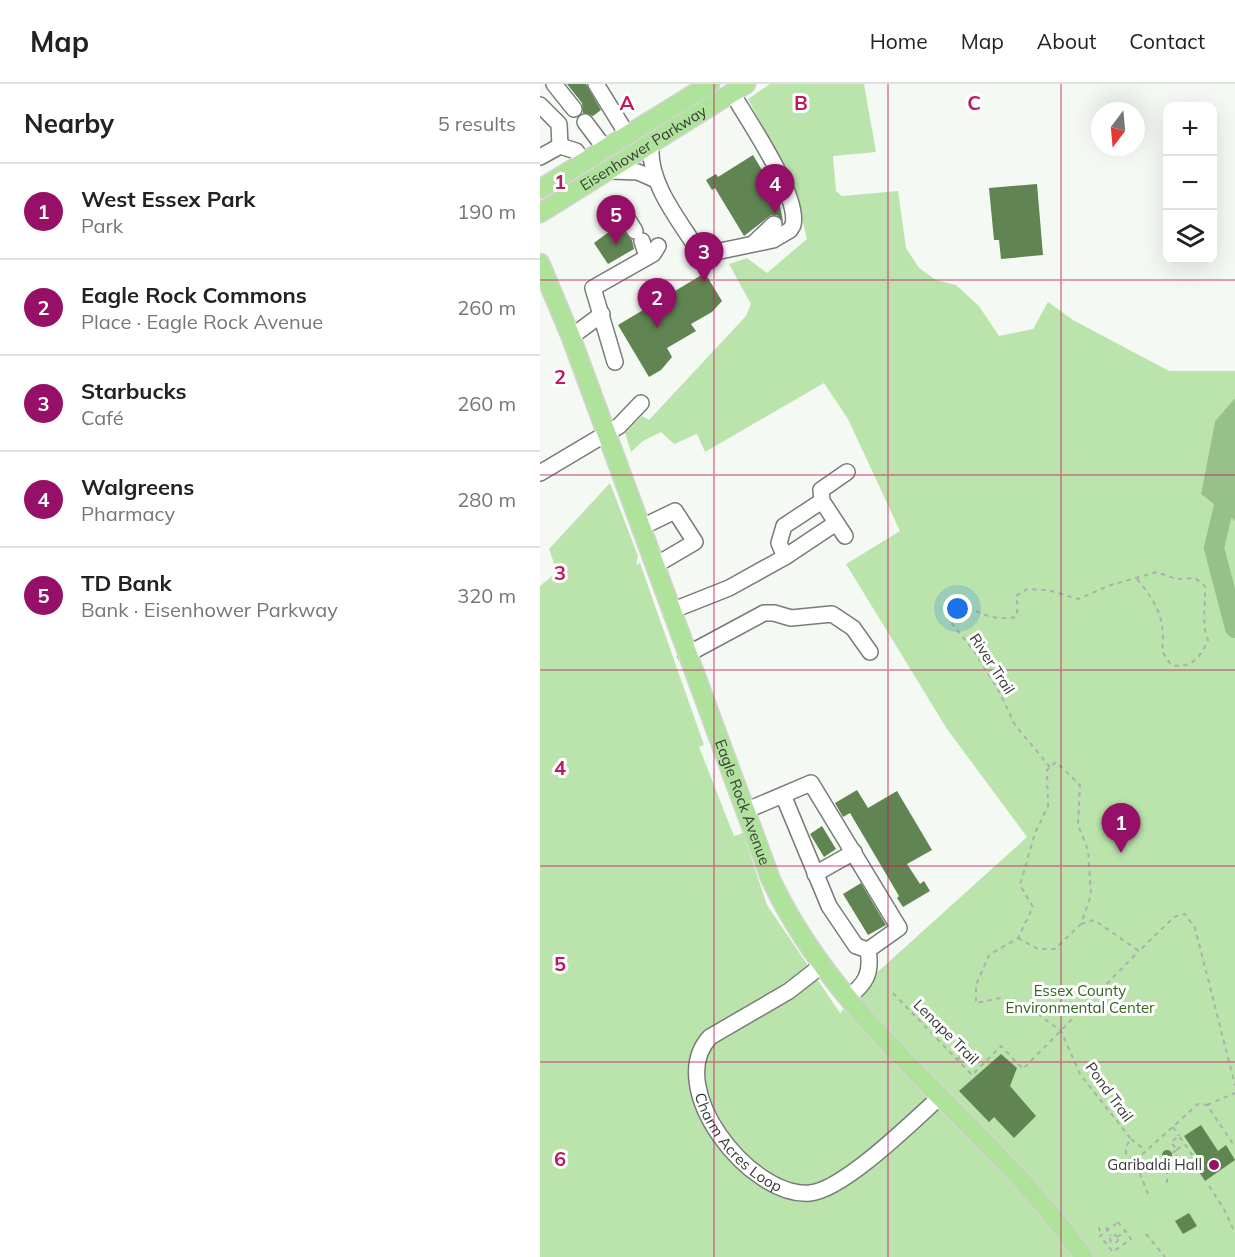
<!DOCTYPE html>
<meta charset="utf-8">
<style>
body{margin:0;font-family:Mulish,sans-serif;background:#f2f2f2;color:#222}
.controls{position:absolute;right:18px;top:18px;display:grid;overflow:hidden;border-radius:12px;box-shadow:0 6px 24px #0002}
.controls button{width:54px;height:54px;display:grid;place-items:center;padding:0;border:0;border-bottom:2px solid #e0e0e0;background:#fff;color:#222;font:30px sans-serif}
.compass{position:absolute;left:551px;top:18px;width:54px;height:54px;border-radius:50%;background:#fff;box-shadow:0 6px 24px #0002;rotate:196deg}
.you{position:absolute;left:418px;top:525px;width:21px;height:21px;margin:-15px;border:4px solid #fff;border-radius:50%;background:#1a73e8;box-shadow:0 0 0 9px #1a73e833}
.badge{display:grid;place-items:center;width:39px;height:39px;border-radius:50%;background:#961067;color:#fff;font-size:20px;font-weight:700}
.pin{position:absolute;translate:-50% -50px;filter:drop-shadow(0 2px 3px #0008)}
.pin::after{content:'';position:absolute;top:32px;width:21px;height:18px;background:inherit;clip-path:polygon(0 0,100% 0,50% 100%)}
.list{margin:0;padding:0;list-style:none}
h2{display:flex;justify-content:space-between;align-items:center;height:78px;margin:0;padding:0 24px;font-size:26px}
h2 small{font-size:20px;font-weight:400;color:#767676}
.list li{display:grid;grid-template-columns:39px 1fr auto;gap:18px;align-items:center;box-sizing:border-box;height:96px;padding:0 24px;border-top:2px solid #e0e0e0}
.list b{display:block;font-size:22px;white-space:nowrap}
.list p{margin:0;font-size:20px;white-space:nowrap;color:#767676}
.list em{font-size:20px;font-style:normal;color:#767676}
.icon{flex:none;width:33px;height:33px;fill:none;stroke:currentColor;stroke-width:2;stroke-linecap:round;stroke-linejoin:round}
.map{position:relative;flex:none;width:695px;height:1173px;overflow:hidden}
header{display:flex;align-items:center;gap:36px;box-sizing:border-box;height:84px;padding:0 30px;background:#fff;border-bottom:2px solid #e0e0e0}
header strong{font-size:28px}
nav{display:flex;gap:33px;margin-inline-start:auto;font-size:21px}
main{display:flex}
aside{flex:1;background:#fff}
.map>svg:first-child{display:block}
.green{fill:#bbe4ad}
.water{fill:#97c08a}
.lines{fill:none;stroke-linecap:round;stroke-linejoin:round}
.river{stroke:#97c08a;stroke-width:20}
.building{fill:#608553}
.minor-casing{stroke:#787c77;stroke-width:18}
.major-casing{stroke:#d3d4d3;stroke-width:21}
.path{stroke:#acafab;stroke-width:2;stroke-dasharray:4.5 4.5;stroke-linecap:butt}
.minor{stroke:#fff;stroke-width:15}
.major{stroke:#afe29b;stroke-width:18}
.grid{fill:none;stroke:#c2185b;stroke-width:1.5;stroke-opacity:0.55}
.poi-dot{fill:#961067;stroke:#fff;stroke-width:2}
.labels{text-anchor:middle;stroke-width:6;stroke-linejoin:round;paint-order:stroke}
.street-label{font-size:15px;fill:#393b39;stroke:#fff}
.park-label{font-size:15px;fill:#33651f;stroke:#fff}
.poi-label{font-size:15px;fill:#393b39;stroke:#fff;text-anchor:end}
.grid-label{font-size:20px;text-anchor:middle;font-weight:bold;fill:#c2185b;stroke:#fff;stroke-width:6;stroke-linejoin:round;paint-order:stroke}
</style>
<header>
<strong>Map</strong>
<nav><a>Home</a><a>Map</a><a>About</a><a>Contact</a></nav>
</header>
<main>
<aside>
<h2>Nearby<small>5 results</small></h2>
<ul class="list">
<li><span class="badge">1</span><div><b>West Essex Park</b><p>Park</p></div><em>190 m</em></li>
<li><span class="badge">2</span><div><b>Eagle Rock Commons</b><p>Place · Eagle Rock Avenue</p></div><em>260 m</em></li>
<li><span class="badge">3</span><div><b>Starbucks</b><p>Café</p></div><em>260 m</em></li>
<li><span class="badge">4</span><div><b>Walgreens</b><p>Pharmacy</p></div><em>280 m</em></li>
<li><span class="badge">5</span><div><b>TD Bank</b><p>Bank · Eisenhower Parkway</p></div><em>320 m</em></li>
</ul>
</aside>
<div class="map">
<svg width="695" height="1173" viewBox="0 0 695 1173">
<rect width="100%" height="100%" fill="#f4f9f3"/>
<polygon class="green" points="230,0 324,0 336,68 293,72 296,107 302,112 358,107 366,164 379,184 396,196 416,201 439,222 459,252 493,245 508,218 533,236 629,287 695,287 695,314 675,337 661,410 695,437 695,1173 0,1173 0,502 17,488 9,465 70,399 98,472 96,481 100,479 164,661 159,663 194,752 203,749 227,821 300,929 332,893 487,753 407,645 306,480 360,447 308,335 284,299 165,368 157,350 134,360 121,348 103,357 91,368 85,349 102,332 109,336 206,232 211,220 189,180 207,174 227,189 267,155 254,101 208,15"/>
<polygon class="water" points="695,314 695,437 661,410 675,337"/>
<g class="lines">
<polyline class="river" points="695,375 674,464 695,544"/>
</g>
<g class="building">
<polygon points="27,0 46,0 61,26 53,32 43,29 42,19"/>
<polygon points="213,71 238,113 243,137 237,131 231,131 204,152 175,104 172,106 166,96 176,90 178,93"/>
<polygon points="497,100 503,171 461,175 459,156 454,156 449,104"/>
<polygon points="78,141 92,156 94,165 68,180 54,159"/>
<polygon points="165,189 182,217 172,228 151,240 156,247 127,264 132,273 121,286 109,293 78,241"/>
<polygon points="317,706 328,724 357,707 392,766 367,780 380,800 384,797 390,807 363,823 357,814 359,812 310,729 303,733 295,719"/>
<polygon points="282,742 296,765 284,773 270,750"/>
<polygon points="321,799 346,841 328,851 303,810"/>
<polygon points="461,970 477,984 470,1002 496,1032 474,1054 454,1033 449,1038 419,1007"/>
<polygon points="661,1041 678,1067 686,1061 695,1076 665,1097 656,1083 662,1079 644,1052"/>
<circle cx="627" cy="1071" r="5"/>
<polygon points="649,1129 657,1142 643,1150 635,1137"/>
</g>
<g class="lines">
<g class="minor-casing">
<g id="minor">
<polyline points="14,0 34,25"/>
<polyline points="56,0 88,52"/>
<polyline points="0,21 19,40 20,62"/>
<polyline points="45,38 66,66"/>
<path d="M111 61C108 101 141 138 161 171L233 156 250 146 253 141C260 112 208 36 192 9"/>
<polyline points="0,73 20,62 36,67 44,79"/>
<polyline points="71,87 98,88 116,96"/>
<polyline points="82,126 95,147"/>
<polyline points="102,157 107,173"/>
<polyline points="215,158 234,140"/>
<polyline points="31,253 62,230"/>
<polyline points="75,278 53,204 113,170 118,162"/>
<polyline points="0,389 79,342 101,319"/>
<polyline points="100,444 135,427 155,458 114,482"/>
<polyline points="305,452 282,417 281,406 307,388"/>
<polyline points="245,473 239,459 244,442 282,417"/>
<polyline points="131,527 189,504 245,473 296,439"/>
<polyline points="146,571 224,529 234,529 251,534 292,530 313,544 330,568"/>
<polyline points="243,711 289,822 316,862 328,866"/>
<path d="M205 727 271 699 359 844 328 866C332 889 326 900 307 914"/>
<polyline points="275,790 314,768"/>
<path id="s1" d="M281 882 249 907 170 953C123 1003 210 1114 270 1109 304 1106 374 1036 401 1012"/>
</g>
</g>
<g class="major-casing">
<g id="major">
<polyline points="0,105 170,0"/>
<path id="s2" d="M0 129 206 0"/>
<path id="s3" d="M0 179 31 253 231 796C302 947 449 1039 544 1173"/>
</g>
</g>
<g class="path">
<path d="M510 683 475 641 459 607 434 567 410 537 407 522 421 518C439 530 454 537 476 533L478 523 476 512 487 505 508 506 538 515 571 501 617 488 636 495 655 494 665 502C666 522 661 538 668 556 660 574 651 585 631 581L622 567C626 536 617 519 597 495"/>
<polyline points="541,840 554,836 599,867 634,833 645,830 655,844 695,1001"/>
<polyline points="478,854 498,865 515,865 541,840 551,811 548,766 538,741 540,701 516,678 507,686 508,722 495,749 480,801 493,823 478,854 449,871 436,901 436,919 460,914 491,925 521,947 540,990 591,1055 586,1062 586,1069 595,1077"/>
<polyline points="353,909 432,991 461,962 483,985 599,867"/>
<polyline points="417,976 427,966"/>
<polyline points="667,1021 695,1009"/>
<polyline points="633,1043 639,1052"/>
<polyline points="591,1055 605,1066"/>
<polyline points="640,1063 637,1066 636,1077 648,1084"/>
<polyline points="632,1069 637,1066 631,1058 639,1052 653,1072"/>
<polyline points="627,1099 627,1085 636,1077"/>
<polyline points="669,1102 685,1127 695,1149"/>
<polyline points="608,1110 595,1077 658,1020 667,1021 695,1063"/>
<polygon points="578,1138 591,1155 573,1168 560,1152"/>
<polyline points="559,1143 560,1149"/>
<polyline points="566,1143 571,1152"/>
<polyline points="606,1150 625,1173"/>
<circle cx="574" cy="1155" r="4"/>
<polyline points="577,1153 587,1147"/>
</g>
<use href="#minor" class="minor"/>
<use href="#major" class="major"/>
</g>
<path class="grid" d="M174 0V1173M348 0V1173M521 0V1173M0 196H695M0 391H695M0 586H695M0 782H695M0 978H695"/>
<circle class="poi-dot" cx="674" cy="1081" r="6"/>
<g class="labels">
<g class="street-label">
<text dy="5" stroke="none"><textPath href="#s2" startOffset="122">Eisenhower Parkway</textPath></text>
<text transform="translate(452 580) rotate(57)" y="5">River Trail</text>
<text dy="5" stroke="none"><textPath href="#s3" startOffset="576">Eagle Rock Avenue</textPath></text>
<text transform="translate(406 948) rotate(45)" y="5">Lenape Trail</text>
<text transform="translate(569 1008) rotate(54)" y="5">Pond Trail</text>
<text dy="5" stroke="none"><textPath href="#s1" startOffset="256">Charm Acres Loop</textPath></text>
</g>
<g class="park-label">
<text x="540" y="912">Essex County<tspan x="540" dy="17">Environmental Center</tspan></text>
</g>
<g class="poi-label">
<text x="662" y="1086">Garibaldi Hall</text>
</g>
</g>
<g class="grid-label">
<text x="87" y="26">A</text>
<text x="261" y="26">B</text>
<text x="434" y="26">C</text>
<text x="20" y="105">1</text>
<text x="20" y="300">2</text>
<text x="20" y="496">3</text>
<text x="20" y="691">4</text>
<text x="20" y="887">5</text>
<text x="20" y="1082">6</text>
</g>
</svg>
<div class="controls">
<button>+</button>
<button>−</button>
<button><svg class="icon" aria-label="layers" viewBox="0 0 24 24"><path d="M12 4l9 5-9 5-9-5zM3 14l9 5 9-5"/></svg></button>
</div>
<svg class="compass" viewBox="-18 -18 36 36"><path d="M0-13l5 13h-10z" fill="#e53935"/><path d="M0 13l5-13h-10z" fill="#767676"/></svg>
<div class="you"></div>
<div class="pin badge" style="left:581px;top:769px">1</div>
<div class="pin badge" style="left:117px;top:244px">2</div>
<div class="pin badge" style="left:164px;top:198px">3</div>
<div class="pin badge" style="left:235px;top:130px">4</div>
<div class="pin badge" style="left:76px;top:161px">5</div>
</div>
</main>
